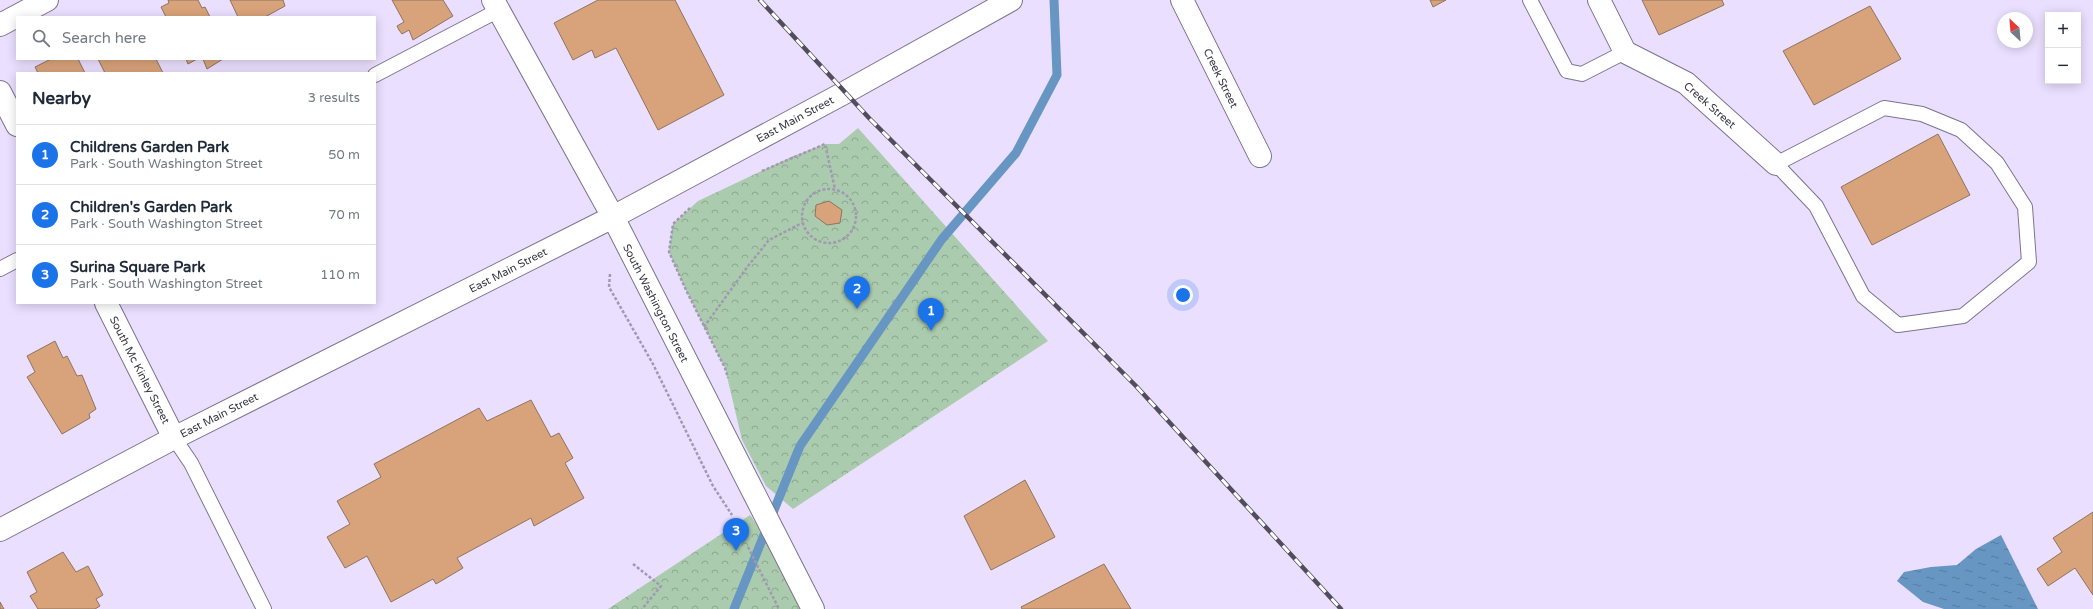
<!DOCTYPE html>
<meta charset="utf-8">
<style>
body{margin:0;font-family:"Varela Round",sans-serif;background:#f6f6f7;color:#1f2937}
.controls{position:absolute;right:12px;top:12px;display:grid;overflow:hidden;border-radius:0px;box-shadow:0 2px 10px #0003}
.controls button{width:36px;height:36px;display:grid;place-items:center;padding:0;border:0;border-bottom:1px solid #e0e1e3;background:#fff;color:#1f2937;font:20px sans-serif}
.compass{position:absolute;left:1997px;top:12px;width:36px;height:36px;border-radius:50%;background:#fff;box-shadow:0 2px 10px #0003;rotate:334deg}
.you{position:absolute;left:1183px;top:295px;width:14px;height:14px;margin:-10px;border:3px solid #fff;border-radius:50%;background:#1a73e8;box-shadow:0 0 0 6px #1a73e833}
.badge{display:grid;place-items:center;width:26px;height:26px;border-radius:50%;background:#1a73e8;color:#fff;font-size:13px;font-weight:700}
.pin{position:absolute;translate:-50% -33px;filter:drop-shadow(0 1px 2px #0008)}
.pin::after{content:'';position:absolute;top:21px;width:14px;height:12px;background:inherit;clip-path:polygon(0 0,100% 0,50% 100%)}
.list{margin:0;padding:0;list-style:none}
h2{display:flex;justify-content:space-between;align-items:center;height:52px;margin:0;padding:0 16px;font-size:17px}
h2 small{font-size:13px;font-weight:400;color:#747a83}
.list li{display:grid;grid-template-columns:26px 1fr auto;gap:12px;align-items:center;box-sizing:border-box;height:60px;padding:0 16px;border-top:1px solid #e0e1e3}
.list b{display:block;font-size:15px;white-space:nowrap}
.list p{margin:0;font-size:13px;white-space:nowrap;color:#747a83}
.list em{font-size:13px;font-style:normal;color:#747a83}
.icon{flex:none;width:22px;height:22px;fill:none;stroke:currentColor;stroke-width:2;stroke-linecap:round;stroke-linejoin:round}
.map{position:relative;flex:none;width:2093px;height:609px;overflow:hidden}
.search{position:absolute;background:#fff;box-shadow:0 2px 10px #0003;left:16px;top:16px;width:360px;height:44px;display:flex;align-items:center;gap:10px;box-sizing:border-box;padding:0 14px;border-radius:0px;color:#747a83;font-size:15px}
.panel{position:absolute;background:#fff;box-shadow:0 2px 10px #0003;left:16px;top:72px;width:360px;height:232px;border-radius:0px}
.map>svg:first-child{display:block}
.park{fill:url(#park-crowns)}
.water{fill:url(#water-ripples)}
.lines{fill:none;stroke-linecap:round;stroke-linejoin:round}
.stream{stroke:#6796c3;stroke-width:9}
.building{fill:#d8a37a;stroke:#8d7460}
.lane-casing{stroke:#7d738e;stroke-width:16}
.street-casing{stroke:#7d738e;stroke-width:24}
.secondary-casing{stroke:#7d738e;stroke-width:24}
.path{stroke:#a199b0;stroke-width:2.5;stroke-dasharray:3 2;stroke-linecap:butt}
.lane{stroke:#fff;stroke-width:14}
.street{stroke:#fff;stroke-width:22}
.secondary{stroke:#fff;stroke-width:22}
.rail-casing{stroke:#524d5c;stroke-width:4.5}
.rail{stroke:#fff;stroke-width:3;stroke-dasharray:9;stroke-linecap:butt}
.labels{text-anchor:middle;stroke-width:3;stroke-linejoin:round;paint-order:stroke}
.street-label{font-size:11px;fill:#393541;stroke:#fff}
</style>
<div class="map">
<svg width="2093" height="609" viewBox="0 0 2093 609">
<defs>
<pattern id="park-crowns" width="20" height="18" patternUnits="userSpaceOnUse"><rect width="20" height="18" fill="#abcbae"/><path d="M2 6a3 3 0 1 1 6 0M12 15a3 3 0 1 1 6 0" fill="none" stroke="#8ca68f"/></pattern>
<pattern id="water-ripples" width="26" height="14" patternUnits="userSpaceOnUse"><rect width="26" height="14" fill="#6796c3"/><path d="M2 4q2-2 4 0t4 0M15 11q2-2 4 0t4 0" fill="none" stroke="#567ba0"/></pattern>
</defs>
<rect width="100%" height="100%" fill="#eadffe"/>
<g class="park">
<polygon points="858,128 1048,341 793,509 766,486 742,440 725,368 686,290 669,252 673,224 698,201 791,157 825,144 839,144"/>
<polygon points="750,515 817,609 608,609"/>
</g>
<polygon class="water" points="2001,535 2038,609 1944,609 1923,602 1897,581 1904,572 1931,567 1957,565 1976,549"/>
<g class="lines">
<polyline class="stream" points="734,609 800,446 942,239 1016,153 1057,75 1054,0"/>
</g>
<g class="building">
<polygon points="168,0 198,0 202,8 205,7 210,17 166,17 161,7 169,3"/>
<polygon points="230,0 283,0 285,6 265,17 238,17"/>
<polygon points="392,0 443,0 453,16 413,40 409,30 402,34 399,30 397,26 404,22"/>
<polygon points="598,0 675,0 724,95 658,130 616,48 595,58 592,50 573,60 554,23"/>
<polygon points="1430,0 1446,0 1433,7"/>
<polygon points="1642,0 1722,0 1724,5 1659,35"/>
<polygon points="1870,6 1901,59 1814,105 1783,51"/>
<polygon points="51,59 78,59 85,73 38,73 35,67"/>
<polygon points="98,59 156,59 163,73 105,73"/>
<polygon points="186,59 197,59 188,64"/>
<polygon points="203,59 223,59 207,69"/>
<polygon points="1938,134 1970,195 1872,245 1841,187"/>
<polygon points="829,201 842,210 840,223 827,225 815,216 816,205"/>
<polygon points="55,341 63,358 67,356 77,376 82,375 96,409 89,414 90,418 62,434 27,377 35,372 27,356"/>
<polygon points="531,400 551,437 559,433 573,458 565,463 584,498 534,526 531,518 457,558 463,568 436,584 433,579 391,602 367,556 345,568 327,537 350,524 337,501 381,477 374,464 479,408 487,421"/>
<polygon points="1025,480 1055,537 991,570 964,516"/>
<polygon points="2093,512 2093,595 2075,568 2048,586 2037,569 2062,552 2053,538"/>
<polygon points="63,552 76,572 88,566 103,595 96,599 100,606 95,609 38,609 30,596 37,592 27,572"/>
<polygon points="1104,564 1131,609 1022,609 1021,607"/>
<polygon points="0,602 4,609 0,609"/>
</g>
<g class="lines">
<g class="lane-casing">
<g id="lane">
<polyline points="1530,0 1567,71 1582,74 1625,52"/>
<polyline points="375,75 499,10"/>
<polygon points="1884,108 1922,114 1961,130 1997,163 2025,207 2029,262 1963,316 1898,325 1863,296 1816,206 1776,164"/>
<polyline points="0,269 17,260"/>
<polyline points="174,438 191,463 264,609"/>
</g>
</g>
<g class="street-casing">
<g id="street">
<polyline points="493,0 613,217 813,609"/>
<polyline points="1182,0 1260,156"/>
<polyline points="1599,0 1625,52 1686,83 1776,164"/>
<polyline points="0,25 47,0"/>
<polyline points="0,92 17,125"/>
<polyline points="106,303 174,438"/>
</g>
</g>
<g class="secondary-casing">
<polyline id="secondary" points="0,530 174,438 613,217 844,93 1011,0"/>
</g>
<g class="path">
<polyline points="762,171 825,144 835,189"/>
<circle cx="829" cy="216" r="27"/>
<polyline points="690,208 673,224 669,252 686,290 725,368 728,378"/>
<polyline points="610,274 609,287 653,364 713,486 732,515"/>
<polyline points="704,327 748,266 769,240 802,223"/>
<polyline points="748,547 779,609"/>
<polyline points="633,564 661,586 642,609"/>
</g>
<use href="#lane" class="lane"/>
<use href="#street" class="street"/>
<use href="#secondary" class="secondary"/>
<g class="rail-casing">
<polyline id="rail" points="760,0 869,118 1136,386 1341,609"/>
</g>
<use href="#rail" class="rail"/>
</g>
<g class="labels">
<g class="street-label">
<text transform="translate(1221 78) rotate(64)" y="4">Creek Street</text>
<text transform="translate(1710 105) rotate(41)" y="4">Creek Street</text>
<text transform="translate(795 119) rotate(-28)" y="4">East Main Street</text>
<text transform="translate(508 270) rotate(-27)" y="4">East Main Street</text>
<text transform="translate(656 303) rotate(63)" y="4">South Washington Street</text>
<text transform="translate(140 370) rotate(63)" y="4">South Mc Kinley Street</text>
<text transform="translate(219 415) rotate(-27)" y="4">East Main Street</text>
</g>
</g>
</svg>
<div class="controls">
<button>+</button>
<button>−</button>
</div>
<svg class="compass" viewBox="-18 -18 36 36"><path d="M0-13l5 13h-10z" fill="#e53935"/><path d="M0 13l5-13h-10z" fill="#747a83"/></svg>
<div class="you"></div>
<div class="pin badge" style="left:931px;top:331px">1</div>
<div class="pin badge" style="left:857px;top:309px">2</div>
<div class="pin badge" style="left:736px;top:551px">3</div>
<div class="search"><svg class="icon" aria-label="search" viewBox="0 0 24 24"><circle cx="10" cy="10" r="6"/><path d="M15 15l6 6"/></svg>Search here</div>
<section class="panel">
<h2>Nearby<small>3 results</small></h2>
<ul class="list">
<li><span class="badge">1</span><div><b>Childrens Garden Park</b><p>Park · South Washington Street</p></div><em>50 m</em></li>
<li><span class="badge">2</span><div><b>Children's Garden Park</b><p>Park · South Washington Street</p></div><em>70 m</em></li>
<li><span class="badge">3</span><div><b>Surina Square Park</b><p>Park · South Washington Street</p></div><em>110 m</em></li>
</ul>
</section>
</div>
